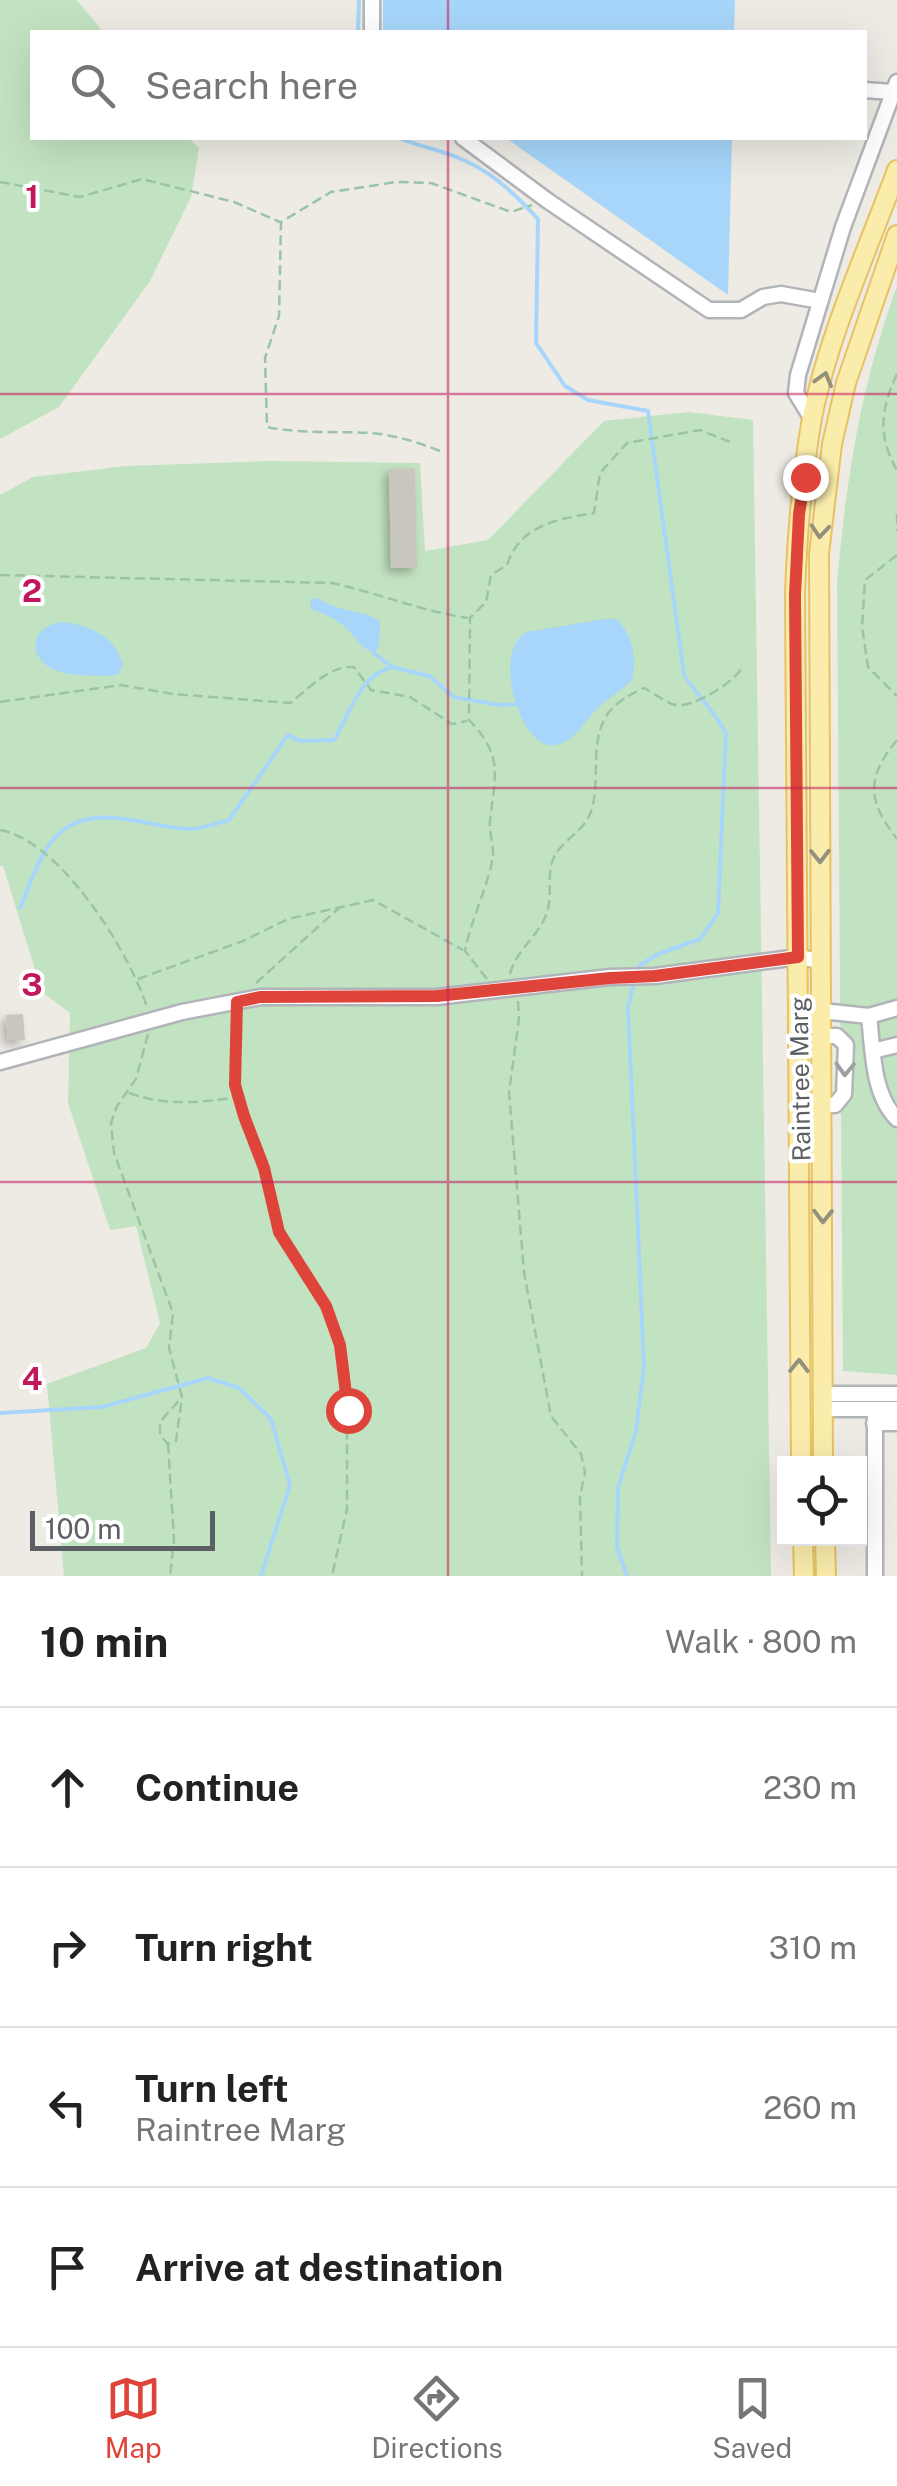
<!DOCTYPE html>
<meta charset="utf-8">
<style>
body{margin:0;font-family:"Public Sans",sans-serif;background:#f2f2f2;color:#222}
.controls{position:absolute;right:30px;bottom:30px;display:grid;overflow:hidden;border-radius:0px;box-shadow:0 10px 40px #0002}
.controls button{width:90px;height:90px;display:grid;place-items:center;padding:0;border:0;border-bottom:2px solid #e0e0e0;background:#fff;color:#222;font:50px sans-serif}
.scale{position:absolute;left:30px;bottom:25px;width:185px;box-sizing:border-box;padding-left:10px;border:5px solid #5c5f63;border-top:0;font-size:28px;line-height:35px;white-space:nowrap;color:#5c5f63;-webkit-text-stroke:8px #fff;paint-order:stroke}
.stop{position:absolute;width:30px;height:30px;margin:-22px;border:8px solid #de4439;border-radius:50%;background:#fff}
.stop.end{background:#de4439;border-color:#fff;box-shadow:0 2px 10px #0008}
.list{margin:0;padding:0;list-style:none}
h2{display:flex;justify-content:space-between;align-items:center;height:130px;margin:0;padding:0 40px;font-size:42px}
h2 small{font-size:32px;font-weight:400;color:#767676}
.list li{display:grid;grid-template-columns:65px 1fr auto;gap:30px;align-items:center;box-sizing:border-box;height:160px;padding:0 40px;border-top:2px solid #e0e0e0}
.list b{display:block;font-size:38px;white-space:nowrap}
.list p{margin:0;font-size:32px;white-space:nowrap;color:#767676}
.list em{font-size:32px;font-style:normal;color:#767676}
.icon{flex:none;width:55px;height:55px;fill:none;stroke:currentColor;stroke-width:2;stroke-linecap:round;stroke-linejoin:round}
.map{position:relative;flex:none;width:897px;height:1576px;overflow:hidden}
.search{position:absolute;background:#fff;box-shadow:0 10px 40px #0002;left:30px;right:30px;top:30px;height:110px;display:flex;align-items:center;gap:25px;box-sizing:border-box;padding:0 35px;border-radius:0px;color:#767676;font-size:38px}
.sheet{height:770px;background:#fff}
nav{display:flex;justify-content:space-around;align-items:center;box-sizing:border-box;height:140px;border-top:2px solid #e0e0e0;background:#fff;font-size:28px;color:#767676}
nav a{display:grid;justify-items:center;gap:5px}
nav .on{color:#de4439}
.map>svg:first-child{display:block}
.green{fill:#c2e3c1}
.water{fill:#a7d6fa}
.lines{fill:none;stroke-linecap:round;stroke-linejoin:round}
.stream{stroke:#a7d6fa;stroke-width:4}
.building{fill:#c9c6c0;filter:url(#shadow)}
.minor-casing{stroke:#b1b4b8;stroke-width:19}
.major-casing{stroke:#e8c261;stroke-width:22}
.path{stroke:#9bc4a6;stroke-width:2.5;stroke-dasharray:10 5;stroke-linecap:butt}
.minor{stroke:#fff;stroke-width:14}
.major{stroke:#faedac;stroke-width:18}
.oneway{stroke:#93917d}
.oneway2{stroke:#9d9fa1}
.route{stroke:#de4439;stroke-width:12}
.grid{fill:none;stroke:#c2185b;stroke-width:2.5;stroke-opacity:0.55}
.labels{text-anchor:middle;stroke-width:8;stroke-linejoin:round;paint-order:stroke}
.street-label{font-size:25px;fill:#5c5f63;stroke:#fff}
.grid-label{font-size:32px;text-anchor:middle;font-weight:bold;fill:#c2185b;stroke:#fff;stroke-width:8;stroke-linejoin:round;paint-order:stroke}
</style>
<div class="map">
<svg width="897" height="1576" viewBox="0 0 897 1576">
<defs>
<filter id="shadow"><feDropShadow dx="-4.5" dy="4.5" stdDeviation="5" flood-color="#0004"/></filter>
</defs>
<rect width="100%" height="100%" fill="#edebe4"/>
<g class="green">
<polygon points="0,0 77,0 103,32 32,32 32,138 189,138 199,148 191,197 150,281 59,407 0,439"/>
<path d="M897 286V1375L843 1371 837 582C847 475 860 388 897 286Z"/>
<polygon points="689,412 753,420 771,1576 64,1576 47,1384 146,1348 160,1323 136,1226 110,1230 68,1103 70,1013 42,992 3,866 0,866 0,495 33,477 126,466 270,461 420,463 425,551 488,540 604,421"/>
</g>
<g class="water">
<polygon points="383,0 735,0 734,32 383,32"/>
<polygon points="506,138 732,138 728,295"/>
<path d="M318 598C337 613 360 608 380 621L379 646 374 653C360 647 359 641 349 631 339 620 325 614 311 609L310 599Z"/>
<path d="M605 619H617C633 636 637 657 632 680 621 691 607 699 596 710 583 723 575 742 555 745 519 751 491 649 527 632Z"/>
<path d="M62 622C89 625 115 636 123 664L119 674 112 676C95 675 71 677 55 670 25 658 31 625 62 622Z"/>
</g>
<g class="lines">
<g class="stream">
<polyline points="358,32 359,0"/>
<path d="M400 138C417 146 436 149 454 156 489 169 513 192 538 219L536 343 565 386 588 400 648 411 684 675C697 695 714 711 726 733L718 913 700 939 656 955 639 966 638 970"/>
<polyline points="392,667 429,676 454,697 499,705 517,704"/>
<path d="M20 908C31 883 40 849 61 832 97 802 149 828 190 829 202 829 217 823 229 820L288 735 300 741 334 740C352 710 358 677 392 667L374 653"/>
<polyline points="0,1413 102,1407 208,1378 239,1388 271,1419 290,1485 261,1576"/>
<polyline points="627,1576 617,1547 618,1488 636,1431 644,1366 628,1007 635,979"/>
</g>
</g>
<g class="building">
<polygon points="415,468 417,568 391,568 389,469"/>
<polygon points="23,1014 25,1040 8,1040 6,1015"/>
</g>
<g class="lines">
<g class="minor-casing">
<g id="minor">
<polyline points="372,0 372,32"/>
<polyline points="864,90 893,92"/>
<polyline points="463,138 548,201 709,310 741,310 763,297 781,294 820,301"/>
<polyline points="812,419 796,393 798,375 843,227 897,82"/>
<path d="M822 1011 869 1016C873 1050 872 1094 897 1119"/>
<polyline points="869,1016 897,1008"/>
<polyline points="822,1036 837,1036 846,1045 844,1094 835,1105 823,1105"/>
<polyline points="873,1051 897,1045"/>
<polyline points="0,1062 182,1012 261,997 437,997 610,977 655,976 798,957 821,961"/>
<polyline points="821,1394 897,1394"/>
<polyline points="821,1409 897,1409"/>
<polyline points="874,1423 897,1423"/>
<polyline points="875,1576 875,1409"/>
</g>
</g>
<g class="major-casing">
<g id="major">
<path d="M801 1464 795 595C797 536 802 476 812 418 828 336 868 249 897 170"/>
<polyline points="823,1464 819,554 832,444 846,383 897,235"/>
<polyline points="803,1538 804,1576"/>
<polyline points="825,1538 826,1576"/>
</g>
</g>
<g class="path">
<polyline points="0,182 80,197 142,179 234,202 280,222"/>
<path d="M897 374C881 408 877 436 897 470"/>
<path d="M440 451C417 442 395 435 371 433 336 431 301 434 267 427L265 358 279 316 281 222 331 192 396 182 431 183 511 212 532 205"/>
<polyline points="897,514 897,531"/>
<polyline points="897,555 865,580 862,627 868,667 897,696"/>
<path d="M0 575 332 583C378 593 421 611 468 618"/>
<path d="M0 702 121 685 173 694 290 703C309 689 329 665 354 667L371 690 410 697 452 724 467 721"/>
<path d="M897 740C866 778 867 800 897 839"/>
<path d="M0 830C61 841 129 952 147 1007"/>
<path d="M510 974C516 950 537 938 546 915 553 898 547 878 552 862 559 841 582 834 590 814 602 784 588 744 607 715 615 703 630 694 644 688 653 693 663 700 672 704 689 711 733 683 741 669"/>
<polyline points="138,979 243,941 288,919 373,900 463,950"/>
<path d="M487 979 465 951C470 922 492 877 493 853 493 842 489 832 490 821 495 776 504 756 469 720L470 618 486 602 491 575 507 565C520 525 557 519 594 513L600 473 627 443 700 430 730 442"/>
<polyline points="256,983 340,907"/>
<polyline points="518,1001 519,1019 509,1092 524,1272 551,1416 581,1454 585,1472 580,1497 582,1576"/>
<polyline points="235,1018 235,1085 243,1116 264,1168 279,1232 326,1306 340,1345 347,1386 347,1509 332,1576"/>
<polyline points="148,1034 136,1079 117,1106 111,1123 114,1153 173,1313 169,1348 182,1397 176,1441 168,1444 160,1435 160,1422 182,1397"/>
<path d="M129 1093C166 1106 199 1103 238 1097"/>
<polyline points="168,1444 174,1540 170,1576"/>
</g>
<use href="#minor" class="minor"/>
<use href="#major" class="major"/>
</g>
<defs><path id="oneway-chevron" d="M-2-3.5L2.5 0L-2 3.5" fill="none" stroke-width="1.6" stroke-linecap="round" stroke-linejoin="round" transform="scale(2.5)"/></defs>
<g class="oneway">
<use href="#oneway-chevron" transform="translate(824 379) rotate(-74)"/>
<use href="#oneway-chevron" transform="translate(820 531) rotate(95)"/>
<use href="#oneway-chevron" transform="translate(820 856) rotate(89)"/>
<use href="#oneway-chevron" transform="translate(823 1216) rotate(91)"/>
<use href="#oneway-chevron" transform="translate(799 1366) rotate(-89)"/>
</g>
<use class="oneway2" href="#oneway-chevron" transform="translate(845 1069) rotate(92)"/>
<g class="lines">
<polyline class="route" points="348,1410 340,1345 326,1306 279,1232 264,1168 244,1116 235,1085 237,1002 260,997 437,996 610,978 655,976 798,957 795,595 799,514 805,477"/>
</g>
<path class="grid" d="M448 0V32M448 138V1576M0 394H897M0 788H897M0 1182H897"/>
<g class="labels">
<g class="street-label">
<text transform="translate(800 1079) rotate(-91)" y="9">Raintree Marg</text>
</g>
</g>
<g class="grid-label">
<text x="32" y="208">1</text>
<text x="32" y="602">2</text>
<text x="32" y="996">3</text>
<text x="32" y="1390">4</text>
</g>
</svg>
<div class="controls">
<button><svg class="icon" aria-label="locate" viewBox="0 0 24 24"><circle cx="12" cy="12" r="6"/><path d="M12 2v4M12 18v4M2 12h4M18 12h4"/></svg></button>
</div>
<div class="scale">100 m</div>
<div class="stop" style="left:348px;top:1410px"></div>
<div class="stop end" style="left:805px;top:477px"></div>
<div class="search"><svg class="icon" aria-label="search" viewBox="0 0 24 24"><circle cx="10" cy="10" r="6"/><path d="M15 15l6 6"/></svg>Search here</div>
</div>
<section class="sheet">
<h2>10 min<small>Walk · 800 m</small></h2>
<ul class="list">
<li><svg class="icon" aria-label="ahead" viewBox="0 0 24 24"><path d="M12 20V5M6 11l6-6 6 6"/></svg><div><b>Continue</b></div><em>230 m</em></li>
<li><svg class="icon" aria-label="right" viewBox="0 0 24 24"><path d="M7 20v-9h11M14 6l5 5-5 5"/></svg><div><b>Turn right</b></div><em>310 m</em></li>
<li><svg class="icon" aria-label="left" viewBox="0 0 24 24"><path d="M17 20v-9H6M10 6l-5 5 5 5"/></svg><div><b>Turn left</b><p>Raintree Marg</p></div><em>260 m</em></li>
<li><svg class="icon" aria-label="arrive" viewBox="0 0 24 24"><path d="M6 21V4h12l-3 4 3 4H6"/></svg><div><b>Arrive at destination</b></div></li>
</ul>
</section>
<nav>
<a class="on"><svg class="icon" aria-label="map" viewBox="0 0 24 24"><path d="M3 6l6-2 6 2 6-2v14l-6 2-6-2-6 2zM9 4v14M15 6v14"/></svg>Map</a>
<a><svg class="icon" aria-label="directions" viewBox="0 0 24 24"><path d="M12 3l9 9-9 9-9-9zM9 14v-3h6M13 9l2 2-2 2"/></svg>Directions</a>
<a><svg class="icon" aria-label="saved" viewBox="0 0 24 24"><path d="M7 4h10v16l-5-4-5 4z"/></svg>Saved</a>
</nav>
